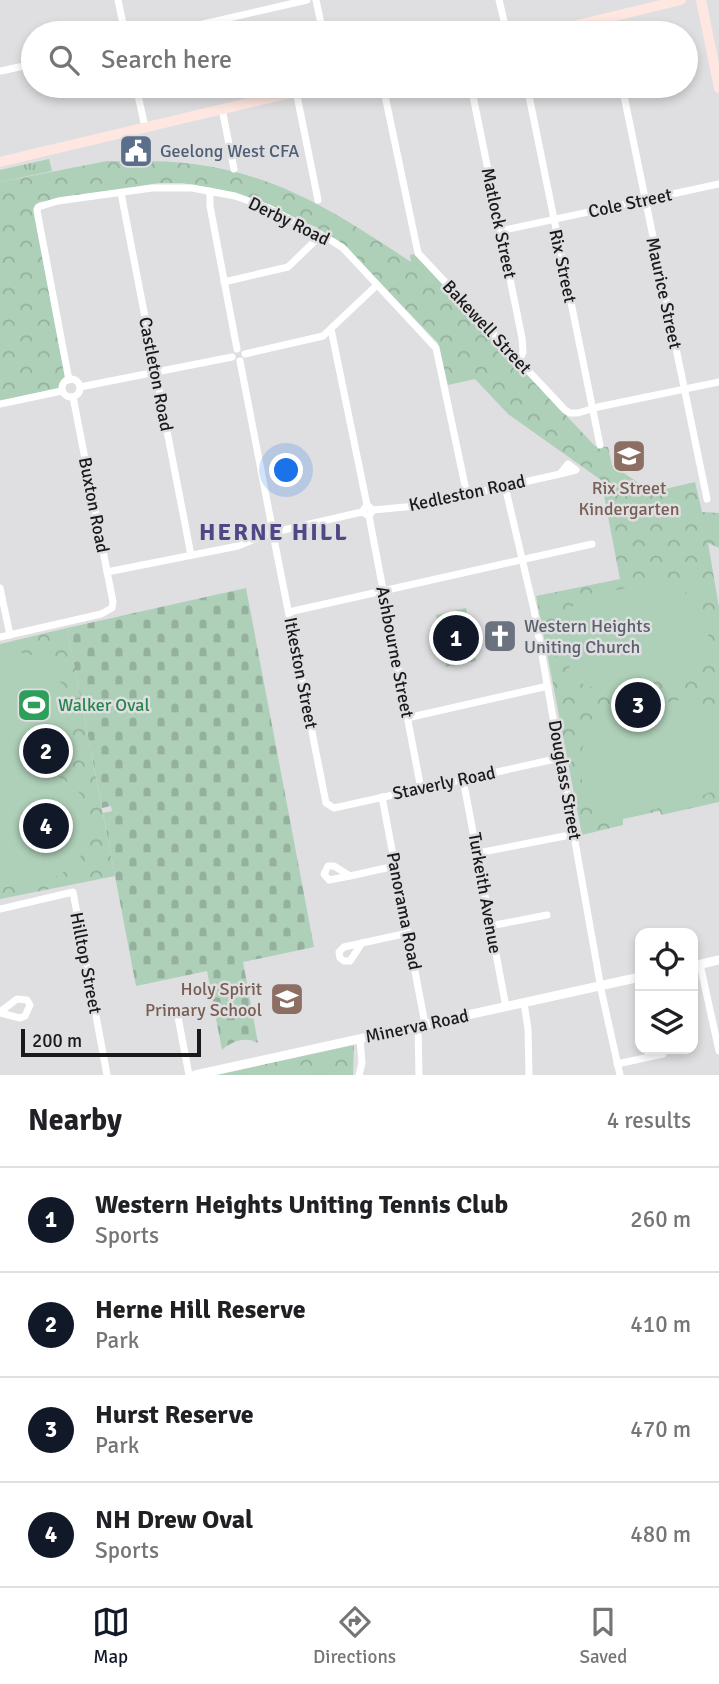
<!DOCTYPE html>
<style>
body{margin:0;font-family:Signika,sans-serif;background:#f2f2f2;color:#202124}
.controls{position:absolute;right:21px;bottom:21px;display:grid;overflow:hidden;border-radius:14px;box-shadow:0 4px 10px #0003}
.controls button{width:63px;height:63px;display:grid;place-items:center;padding:0;border:0;border-bottom:2px solid #e0e0e0;background:#fff;color:#202124;font:35px sans-serif}
.scale{position:absolute;left:21px;bottom:18px;width:180px;box-sizing:border-box;padding-left:7px;border:4px solid #1a1a1b;border-top:0;font-size:19px;line-height:24px;white-space:nowrap;color:#1a1a1b;-webkit-text-stroke:5px #dfdfe1;paint-order:stroke}
.you{position:absolute;left:287px;top:471px;width:24px;height:24px;margin:-18px;border:5px solid #fff;border-radius:50%;background:#1a73e8;box-shadow:0 0 0 10px #1a73e833}
.badge{display:grid;place-items:center;width:46px;height:46px;border-radius:50%;background:#111827;color:#fff;font-size:23px;font-weight:700}
.pin{position:absolute;translate:-50% -50%;border:4px solid #fff;box-shadow:0 2px 7px #0006}
.list{margin:0;padding:0;list-style:none}
h2{display:flex;justify-content:space-between;align-items:center;height:91px;margin:0;padding:0 28px;font-size:30px}
h2 small{font-size:23px;font-weight:400;color:#757577}
.list li{display:grid;grid-template-columns:46px 1fr auto;gap:21px;align-items:center;box-sizing:border-box;height:105px;padding:0 28px;border-top:2px solid #e0e0e0}
.list b{display:block;font-size:26px;white-space:nowrap}
.list p{margin:0;font-size:23px;white-space:nowrap;color:#757577}
.list em{font-size:23px;font-style:normal;color:#757577}
.icon{flex:none;width:38px;height:38px;fill:none;stroke:currentColor;stroke-width:2;stroke-linecap:round;stroke-linejoin:round}
.map{position:relative;flex:none;width:719px;height:1075px;overflow:hidden}
.search{position:absolute;background:#fff;box-shadow:0 4px 10px #0003;left:21px;right:21px;top:21px;height:77px;display:flex;align-items:center;gap:18px;box-sizing:border-box;padding:0 24px;border-radius:38px;color:#757577;font-size:26px}
.sheet{height:511px;background:#fff}
nav{display:flex;justify-content:space-around;align-items:center;box-sizing:border-box;height:98px;border-top:2px solid #e0e0e0;background:#fff;font-size:19px;color:#757577}
nav a{display:grid;justify-items:center;gap:4px}
nav .on{color:#111827}
.map>svg:first-child{display:block}
.grass{fill:url(#grass-tufts)}
.forest{fill:url(#forest-crowns)}
.cemetery{fill:url(#cemetery-stones)}
.pitch{fill:#aecfb8}
.lines{fill:none;stroke-linecap:round;stroke-linejoin:round}
.minor{stroke:#fff;stroke-width:7}
.tertiary{stroke:#fff;stroke-width:9}
.secondary{stroke:#fee7e1;stroke-width:10}
.labels{text-anchor:middle;stroke-width:5;stroke-linejoin:round;paint-order:stroke}
.service-label{font-size:18px;fill:#4e5e75;stroke:#dfdfe1;text-anchor:start}
.street-label{font-size:18px;fill:#1a1a1b;stroke:#dfdfe1}
.education-label{font-size:18px;fill:#785e54;stroke:#dfdfe1}
.worship-label{font-size:18px;fill:#5b616d;stroke:#dfdfe1;text-anchor:start}
.leisure-label{font-size:18px;fill:#27864d;stroke:#dfdfe1;text-anchor:start}
.district-label{font-size:24px;font-weight:bold;letter-spacing:2px;fill:#4f4886;stroke:#dfdfe1}
</style>
<div class="map">
<svg width="719" height="1075" viewBox="0 0 719 1075">
<defs>
<pattern id="grass-tufts" width="24" height="20" patternUnits="userSpaceOnUse" patternTransform="scale(1.75)"><rect width="24" height="20" fill="#aecfb8"/><path d="M3 7l-1-3M5 7V3M7 7l1-3M15 17l-1-3M17 17v-4M19 17l1-3" fill="none" stroke="#95b19e"/></pattern>
<pattern id="forest-crowns" width="20" height="18" patternUnits="userSpaceOnUse" patternTransform="scale(1.75)"><rect width="20" height="18" fill="#aecfb8"/><path d="M2 6a3 3 0 1 1 6 0M12 15a3 3 0 1 1 6 0" fill="none" stroke="#95b19e"/></pattern>
<pattern id="cemetery-stones" width="16" height="16" patternUnits="userSpaceOnUse" patternTransform="scale(1.75)"><rect width="16" height="16" fill="#aecfb8"/><path d="M2 7V4a2 2 0 0 1 4 0v3zM10 15v-3a2 2 0 0 1 4 0v3z" fill="#95b19e"/></pattern>
</defs>
<rect width="100%" height="100%" fill="#dfdfe1"/>
<polygon class="grass" points="49,159 52,171 0,182 0,170"/>
<g class="forest">
<path d="M107 161C136 162 165 160 193 164 281 175 339 215 411 262L410 255 414 254 595 446 608 447 612 465 652 492 695 482 702 512 719 513V548L708 543 719 607V802L661 815 660 811 623 819V825L582 835 536 596 620 579 601 480 508 414 475 379 448 385 438 343 344 245 316 227 223 190 182 183H159L39 202 33 208 65 377 58 388 0 401V182Z"/>
<polygon points="67,628 115,876 0,899 0,644"/>
<polygon points="354,1045 353,1075 216,1075"/>
</g>
<path class="cemetery" d="M246 588 314 947 243 962 258 1043C246 1036 231 1041 222 1050L207 971 136 986 103 813 112 811 111 806 102 808 67 628Z"/>
<g class="pitch">
<path d="M690 579 707 595 698 604C705 615 712 636 707 650 697 679 598 703 576 679 569 672 567 659 564 650 561 637 564 613 575 604 586 594 654 581 668 585 675 587 682 592 688 595L682 587Z"/>
<polygon points="466,608 476,661 446,667 436,615"/>
<path d="M0 653C9 652 24 652 32 655 62 668 80 711 61 738 48 757 22 767 0 771Z"/>
<path d="M677 700 708 707 719 719V788C705 797 625 820 610 815 580 806 570 753 592 732 613 711 650 707 677 700Z"/>
<path d="M45 771C103 791 108 850 53 878 38 885 16 887 0 887V777L20 772Z"/>
<polygon points="287,1064 306,1066 317,1075 231,1075"/>
</g>
<g class="lines">
<g class="minor">
<polyline points="118,0 125,33"/>
<polyline points="316,0 323,33"/>
<polyline points="499,0 507,33"/>
<polyline points="608,18 611,33"/>
<polyline points="164,33 307,0"/>
<polyline points="1,71 33,64"/>
<polyline points="136,86 145,127"/>
<polyline points="383,86 418,253 565,410 570,413 578,413 598,407 719,382"/>
<polyline points="471,86 522,338 523,352 519,361"/>
<polyline points="527,86 600,445"/>
<polyline points="622,86 707,499"/>
<polyline points="296,91 318,200"/>
<polyline points="222,109 234,169"/>
<polyline points="210,191 210,206 237,349"/>
<polyline points="121,193 191,555"/>
<polyline points="500,231 719,184"/>
<polyline points="224,282 288,267 321,235"/>
<polyline points="331,329 367,505"/>
<polyline points="245,354 323,336 377,285"/>
<polyline points="240,361 272,527"/>
<circle cx="71" cy="388" r="9"/>
<polyline points="69,380 37,211 38,207 58,201 152,188 192,188 235,196 269,208 332,241 343,248 436,348 467,495"/>
<polyline points="80,387 232,357"/>
<polyline points="0,404 62,391"/>
<polyline points="505,486 534,610 602,994 620,1075"/>
<polyline points="373,510 416,506 560,474 568,464 576,470 560,474"/>
<polyline points="369,516 362,512 367,505 373,510 369,516 421,789"/>
<polyline points="279,531 362,512"/>
<polyline points="274,539 326,803 334,808 560,758"/>
<polyline points="107,572 238,546 267,534"/>
<polyline points="0,588 10,635"/>
<polyline points="289,612 592,544"/>
<polyline points="0,637 101,614 112,608 113,602 73,397"/>
<polyline points="407,718 548,686"/>
<polyline points="463,779 506,1007"/>
<polyline points="382,797 425,1024"/>
<polyline points="478,853 575,834"/>
<polygon points="328,866 334,866 350,876 329,880 324,874"/>
<polyline points="350,876 395,866"/>
<polyline points="0,909 73,892 107,1075"/>
<polyline points="490,926 547,915"/>
<polygon points="362,943 350,961 344,961 340,958 339,952 344,947"/>
<polyline points="362,943 408,933"/>
<polyline points="700,964 719,1051"/>
<polyline points="524,1003 528,1029 529,1075"/>
<polyline points="0,1012 17,999 27,1000 30,1005 25,1016 20,1018 0,1013"/>
<polyline points="178,1017 189,1075"/>
<polyline points="418,1026 419,1075"/>
<polyline points="617,1064 663,1054"/>
<polyline points="359,1075 362,1063 360,1039"/>
</g>
<g class="tertiary">
<polyline points="693,966 719,960"/>
<polyline points="195,1075 640,977"/>
</g>
<g class="secondary">
<polyline points="701,0 719,88"/>
<polyline points="545,33 681,0"/>
<polyline points="0,162 320,86"/>
</g>
</g>
<defs>
<g id="civic-square" transform="scale(1.75)"><rect x="-9" y="-9" width="18" height="18" rx="4" fill="#5c6f8a" stroke="#dfdfe1"/><path d="M-.6-6.5H3V-4.5H.6V-3L4-1V1h2V6H-6V1h2V-1L-.6-3ZM-1.2 2.5V6h2.4V2.5Z" fill="#fff"/></g>
<g id="school-square" transform="scale(1.75)"><rect x="-9" y="-9" width="18" height="18" rx="4" fill="#8d6e63" stroke="#dfdfe1"/><path d="M0-5L7-2L0 1L-7-2ZM-4 1L0 2.5L4 1V4Q0 6-4 4Z" fill="#fff"/></g>
<g id="church-square" transform="scale(1.75)"><rect x="-9" y="-9" width="18" height="18" rx="4" fill="#6b7280" stroke="#dfdfe1"/><path d="M-1.2-6h2.4v3.5h3.3v2.4h-3.3V6h-2.4V-.1h-3.3v-2.4h3.3Z" fill="#fff"/></g>
<g id="stadium-square" transform="scale(1.75)"><rect x="-9" y="-9" width="18" height="18" rx="4" fill="#2e9e5b" stroke="#dfdfe1"/><path d="M0-5a6.5 5 0 1 0 0 10a6.5 5 0 1 0 0-10ZM-3.5-1.8h7v3.6h-7Z" fill="#fff"/></g>
</defs>
<g fill-rule="evenodd">
<use href="#civic-square" x="136" y="151"/>
<use href="#school-square" x="629" y="456"/>
<use href="#church-square" x="500" y="636"/>
<use href="#stadium-square" x="34" y="705"/>
<use href="#school-square" x="287" y="999"/>
</g>
<g class="labels">
<g class="service-label">
<text x="160" y="157">Geelong West CFA</text>
</g>
<g class="street-label">
<text transform="translate(630 203) rotate(-12)" y="6">Cole Street</text>
<text transform="translate(289 221) rotate(26)" y="6">Derby Road</text>
<text transform="translate(499 223) rotate(78)" y="6">Matlock Street</text>
<text transform="translate(563 266) rotate(78)" y="6">Rix Street</text>
<text transform="translate(664 293) rotate(78)" y="6">Maurice Street</text>
<text transform="translate(487 327) rotate(47)" y="6">Bakewell Street</text>
<text transform="translate(156 374) rotate(79)" y="6">Castleton Road</text>
<text transform="translate(467 493) rotate(-12)" y="6">Kedleston Road</text>
<text transform="translate(94 505) rotate(79)" y="6">Buxton Road</text>
<text transform="translate(395 652) rotate(79)" y="6">Ashbourne Street</text>
<text transform="translate(301 673) rotate(79)" y="6">Itkeston Street</text>
<text transform="translate(565 780) rotate(80)" y="6">Douglass Street</text>
<text transform="translate(444 783) rotate(-12)" y="6">Staverly Road</text>
<text transform="translate(485 893) rotate(80)" y="6">Turkeith Avenue</text>
<text transform="translate(404 911) rotate(79)" y="6">Panorama Road</text>
<text transform="translate(86 963) rotate(79)" y="6">Hilltop Street</text>
<text transform="translate(417 1026) rotate(-12)" y="6">Minerva Road</text>
</g>
<g class="education-label">
<text x="629" y="494">Rix Street<tspan x="629" dy="21">Kindergarten</tspan></text>
<text x="262" y="995" text-anchor="end">Holy Spirit<tspan x="262" dy="21">Primary School</tspan></text>
</g>
<g class="worship-label">
<text x="524" y="632">Western Heights<tspan x="524" dy="21">Uniting Church</tspan></text>
</g>
<g class="leisure-label">
<text x="58" y="711">Walker Oval</text>
</g>
<g class="district-label">
<text x="274" y="540">HERNE HILL</text>
</g>
</g>
</svg>
<div class="controls">
<button><svg class="icon" aria-label="locate" viewBox="0 0 24 24"><circle cx="12" cy="12" r="6"/><path d="M12 2v4M12 18v4M2 12h4M18 12h4"/></svg></button>
<button><svg class="icon" aria-label="layers" viewBox="0 0 24 24"><path d="M12 4l9 5-9 5-9-5zM3 14l9 5 9-5"/></svg></button>
</div>
<div class="scale">200 m</div>
<div class="you"></div>
<div class="pin badge" style="left:456px;top:638px">1</div>
<div class="pin badge" style="left:46px;top:751px">2</div>
<div class="pin badge" style="left:638px;top:705px">3</div>
<div class="pin badge" style="left:46px;top:826px">4</div>
<div class="search"><svg class="icon" aria-label="search" viewBox="0 0 24 24"><circle cx="10" cy="10" r="6"/><path d="M15 15l6 6"/></svg>Search here</div>
</div>
<section class="sheet">
<h2>Nearby<small>4 results</small></h2>
<ul class="list">
<li><span class="badge">1</span><div><b>Western Heights Uniting Tennis Club</b><p>Sports</p></div><em>260 m</em></li>
<li><span class="badge">2</span><div><b>Herne Hill Reserve</b><p>Park</p></div><em>410 m</em></li>
<li><span class="badge">3</span><div><b>Hurst Reserve</b><p>Park</p></div><em>470 m</em></li>
<li><span class="badge">4</span><div><b>NH Drew Oval</b><p>Sports</p></div><em>480 m</em></li>
</ul>
</section>
<nav>
<a class="on"><svg class="icon" aria-label="map" viewBox="0 0 24 24"><path d="M3 6l6-2 6 2 6-2v14l-6 2-6-2-6 2zM9 4v14M15 6v14"/></svg>Map</a>
<a><svg class="icon" aria-label="directions" viewBox="0 0 24 24"><path d="M12 3l9 9-9 9-9-9zM9 14v-3h6M13 9l2 2-2 2"/></svg>Directions</a>
<a><svg class="icon" aria-label="saved" viewBox="0 0 24 24"><path d="M7 4h10v16l-5-4-5 4z"/></svg>Saved</a>
</nav>
